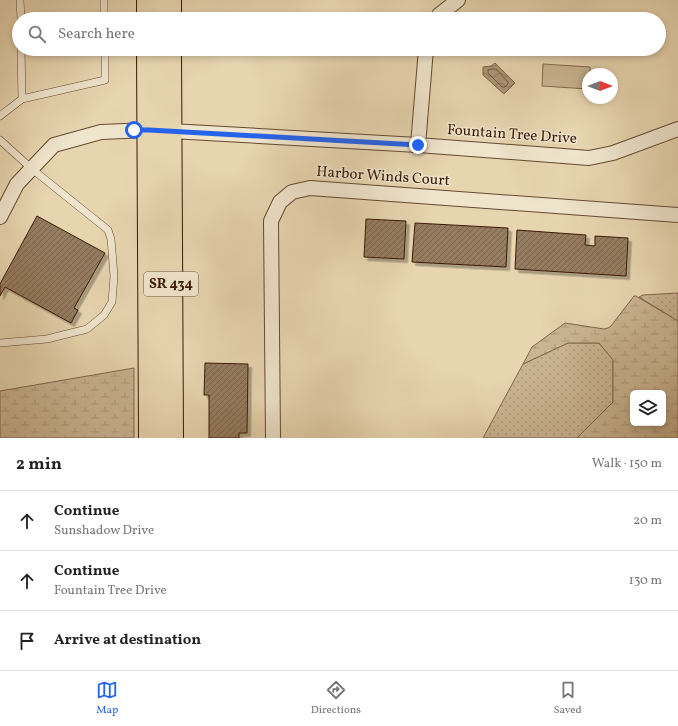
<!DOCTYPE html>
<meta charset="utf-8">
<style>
:root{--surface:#fff;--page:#f6f6f6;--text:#222;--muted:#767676;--line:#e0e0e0;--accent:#2563eb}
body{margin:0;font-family:Vollkorn,serif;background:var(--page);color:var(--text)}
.controls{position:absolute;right:12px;bottom:12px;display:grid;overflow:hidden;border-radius:6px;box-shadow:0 2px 6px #0003}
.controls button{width:36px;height:36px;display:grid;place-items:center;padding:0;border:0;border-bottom:1px solid var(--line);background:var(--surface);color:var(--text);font:20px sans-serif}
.compass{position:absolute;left:582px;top:68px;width:36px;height:36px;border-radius:50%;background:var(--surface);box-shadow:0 2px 6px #0003;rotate:90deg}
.stop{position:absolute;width:12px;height:12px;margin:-9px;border:3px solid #2563eb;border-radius:50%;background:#fff}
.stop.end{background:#2563eb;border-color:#fff;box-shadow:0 1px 4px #0008}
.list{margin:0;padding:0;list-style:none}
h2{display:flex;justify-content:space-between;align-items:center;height:52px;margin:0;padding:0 16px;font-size:17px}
h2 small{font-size:13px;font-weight:400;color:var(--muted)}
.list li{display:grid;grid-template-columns:26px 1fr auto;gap:12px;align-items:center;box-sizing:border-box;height:60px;padding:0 16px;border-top:1px solid var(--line)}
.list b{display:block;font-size:15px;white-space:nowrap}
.list p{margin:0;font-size:13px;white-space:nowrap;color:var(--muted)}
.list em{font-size:13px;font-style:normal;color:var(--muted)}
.icon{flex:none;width:22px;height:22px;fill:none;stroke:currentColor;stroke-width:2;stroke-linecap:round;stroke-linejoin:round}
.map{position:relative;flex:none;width:678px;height:438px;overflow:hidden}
.search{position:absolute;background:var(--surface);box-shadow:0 2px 6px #0003;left:12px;right:12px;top:12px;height:44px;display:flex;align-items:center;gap:10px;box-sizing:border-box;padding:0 14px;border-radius:22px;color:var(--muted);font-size:15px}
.sheet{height:232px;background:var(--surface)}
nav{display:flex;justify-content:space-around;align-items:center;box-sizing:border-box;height:56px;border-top:1px solid var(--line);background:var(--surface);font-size:11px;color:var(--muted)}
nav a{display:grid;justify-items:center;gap:2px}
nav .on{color:var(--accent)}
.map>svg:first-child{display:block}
</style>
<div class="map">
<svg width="678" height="438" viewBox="0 0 678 438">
<defs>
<pattern id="grass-dots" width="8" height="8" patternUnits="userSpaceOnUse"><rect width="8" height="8" fill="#cab593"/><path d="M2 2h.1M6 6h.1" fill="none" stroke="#ae9b7d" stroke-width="1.8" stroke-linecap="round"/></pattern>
<pattern id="wetland-marsh" width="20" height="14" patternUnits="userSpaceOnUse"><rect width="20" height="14" fill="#cab593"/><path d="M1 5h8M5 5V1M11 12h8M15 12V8" fill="none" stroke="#ae9b7d"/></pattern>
<pattern id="water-waves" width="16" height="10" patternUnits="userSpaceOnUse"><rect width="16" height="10" fill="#ac9576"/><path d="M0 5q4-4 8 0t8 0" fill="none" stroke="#8d795f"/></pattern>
<pattern id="building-hatch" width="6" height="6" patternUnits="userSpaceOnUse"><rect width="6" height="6" fill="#947b5e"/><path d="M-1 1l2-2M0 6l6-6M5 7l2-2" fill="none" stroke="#7a644c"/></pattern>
<filter id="shadow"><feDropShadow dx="3.5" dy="3.5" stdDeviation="0" flood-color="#0004"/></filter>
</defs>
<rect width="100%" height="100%" fill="#e7d5b0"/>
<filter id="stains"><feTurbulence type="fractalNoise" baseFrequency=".005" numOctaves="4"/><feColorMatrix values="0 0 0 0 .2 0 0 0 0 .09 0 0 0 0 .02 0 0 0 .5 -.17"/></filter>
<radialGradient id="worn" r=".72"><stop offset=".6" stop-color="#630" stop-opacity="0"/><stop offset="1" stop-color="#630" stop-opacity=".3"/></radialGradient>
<path fill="url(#grass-dots)" stroke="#82684c" d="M678 293V321L639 297 643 295Z
M568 343H599L613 360V402L577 438H483L523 364Z"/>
<path fill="url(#wetland-marsh)" stroke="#82684c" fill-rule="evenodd" d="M634 296H636L678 321V438H577L613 402V360L599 343H568L523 364 532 347 565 323 604 329 608 328 611 326ZM633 393H663V423H633Z
M134 368V438H0V391Z"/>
<path fill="#cab593" stroke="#82684c" d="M543 64 590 67V74H588V89L542 86Z"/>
<path fill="url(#water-waves)" stroke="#7e6449" d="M495 63 515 83 504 94 483 75V67L491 66Z"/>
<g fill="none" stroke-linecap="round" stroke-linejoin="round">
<path stroke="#73583e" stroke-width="1" d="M494 69H496L508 82V84L505 87H502L488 73V70Z"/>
</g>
<path fill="url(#building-hatch)" stroke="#3a1a06" filter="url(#shadow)" d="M37 216 105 253 74 308 78 310 71 323 5 287 0 296V284Z
M366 219 406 221 404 259 364 257Z
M415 223 508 228 506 267 412 262Z
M517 230 586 235 585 245 595 246V236L628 238 626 276 515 269Z
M205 363 248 364 247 433H239V438H209V395H204Z"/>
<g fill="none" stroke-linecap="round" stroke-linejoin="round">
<defs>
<path id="service" d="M20 0 21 19
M104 0V19
M22 99 105 80V49
M0 116 22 99 21 49
M0 140 32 169 108 230 111 239 114 276 112 302 104 315 87 329 47 339 0 343"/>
<path id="minor" d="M437 19 439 15 458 0
M418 145 426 49
M0 217 17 184 54 145 101 132 149 130 171 131 418 145 589 158 613 153 678 129
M273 438 271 221 280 202 292 192 310 188 678 215"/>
<path id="primary" d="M148 0V19
M170 0V19
M148 49 150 438
M170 49 172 438"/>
</defs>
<use href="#service" stroke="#654930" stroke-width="8"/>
<use href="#minor" stroke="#654930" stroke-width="16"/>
<use href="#primary" stroke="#3a1a06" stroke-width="24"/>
<use href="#service" stroke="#efe4cc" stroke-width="7"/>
<use href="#minor" stroke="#efe4cc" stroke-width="14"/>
<use href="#primary" stroke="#e7d5b0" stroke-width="22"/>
</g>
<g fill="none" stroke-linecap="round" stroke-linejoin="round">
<path stroke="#2563eb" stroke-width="5" d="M134 130H149L418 145"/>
</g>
<g text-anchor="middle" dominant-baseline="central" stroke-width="3" stroke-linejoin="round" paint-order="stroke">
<rect fill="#efe4cc" stroke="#705741" stroke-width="1" x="144" y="272" width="54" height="24" rx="3"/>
<g font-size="14" font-weight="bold" fill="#3a1a06">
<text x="171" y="284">SR 434</text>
</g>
<g font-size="15" fill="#3a1a06" stroke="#efe4cc">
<text transform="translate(512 135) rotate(4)">Fountain Tree Drive</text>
<text transform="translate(383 177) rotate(4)">Harbor Winds Court</text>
</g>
</g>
<rect width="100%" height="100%" filter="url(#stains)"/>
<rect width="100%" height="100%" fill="url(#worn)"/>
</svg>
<div class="controls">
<button><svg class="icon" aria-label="layers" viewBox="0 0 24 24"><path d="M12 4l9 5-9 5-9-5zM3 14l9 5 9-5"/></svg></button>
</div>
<svg class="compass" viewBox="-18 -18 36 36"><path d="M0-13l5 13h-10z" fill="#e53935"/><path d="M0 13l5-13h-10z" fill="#767676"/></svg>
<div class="stop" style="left:134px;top:130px"></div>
<div class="stop end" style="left:418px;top:145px"></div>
<div class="search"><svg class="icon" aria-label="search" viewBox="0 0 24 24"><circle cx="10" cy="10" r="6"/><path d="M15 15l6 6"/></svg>Search here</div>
</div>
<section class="sheet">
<h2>2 min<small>Walk · 150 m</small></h2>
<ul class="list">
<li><svg class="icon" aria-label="ahead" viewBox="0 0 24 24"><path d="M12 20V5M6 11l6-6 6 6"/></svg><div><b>Continue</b><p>Sunshadow Drive</p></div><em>20 m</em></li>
<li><svg class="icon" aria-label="ahead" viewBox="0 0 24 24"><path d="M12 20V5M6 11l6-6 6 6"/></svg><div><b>Continue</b><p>Fountain Tree Drive</p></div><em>130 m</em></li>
<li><svg class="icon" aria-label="arrive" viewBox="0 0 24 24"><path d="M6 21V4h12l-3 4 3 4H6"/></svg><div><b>Arrive at destination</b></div></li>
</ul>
</section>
<nav>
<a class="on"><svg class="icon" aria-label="map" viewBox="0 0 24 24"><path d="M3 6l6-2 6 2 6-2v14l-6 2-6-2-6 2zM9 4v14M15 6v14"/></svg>Map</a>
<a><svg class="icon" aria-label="directions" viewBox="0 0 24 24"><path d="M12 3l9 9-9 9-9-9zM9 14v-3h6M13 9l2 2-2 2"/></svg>Directions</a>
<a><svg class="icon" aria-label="saved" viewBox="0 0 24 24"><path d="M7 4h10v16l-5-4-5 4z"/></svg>Saved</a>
</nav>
